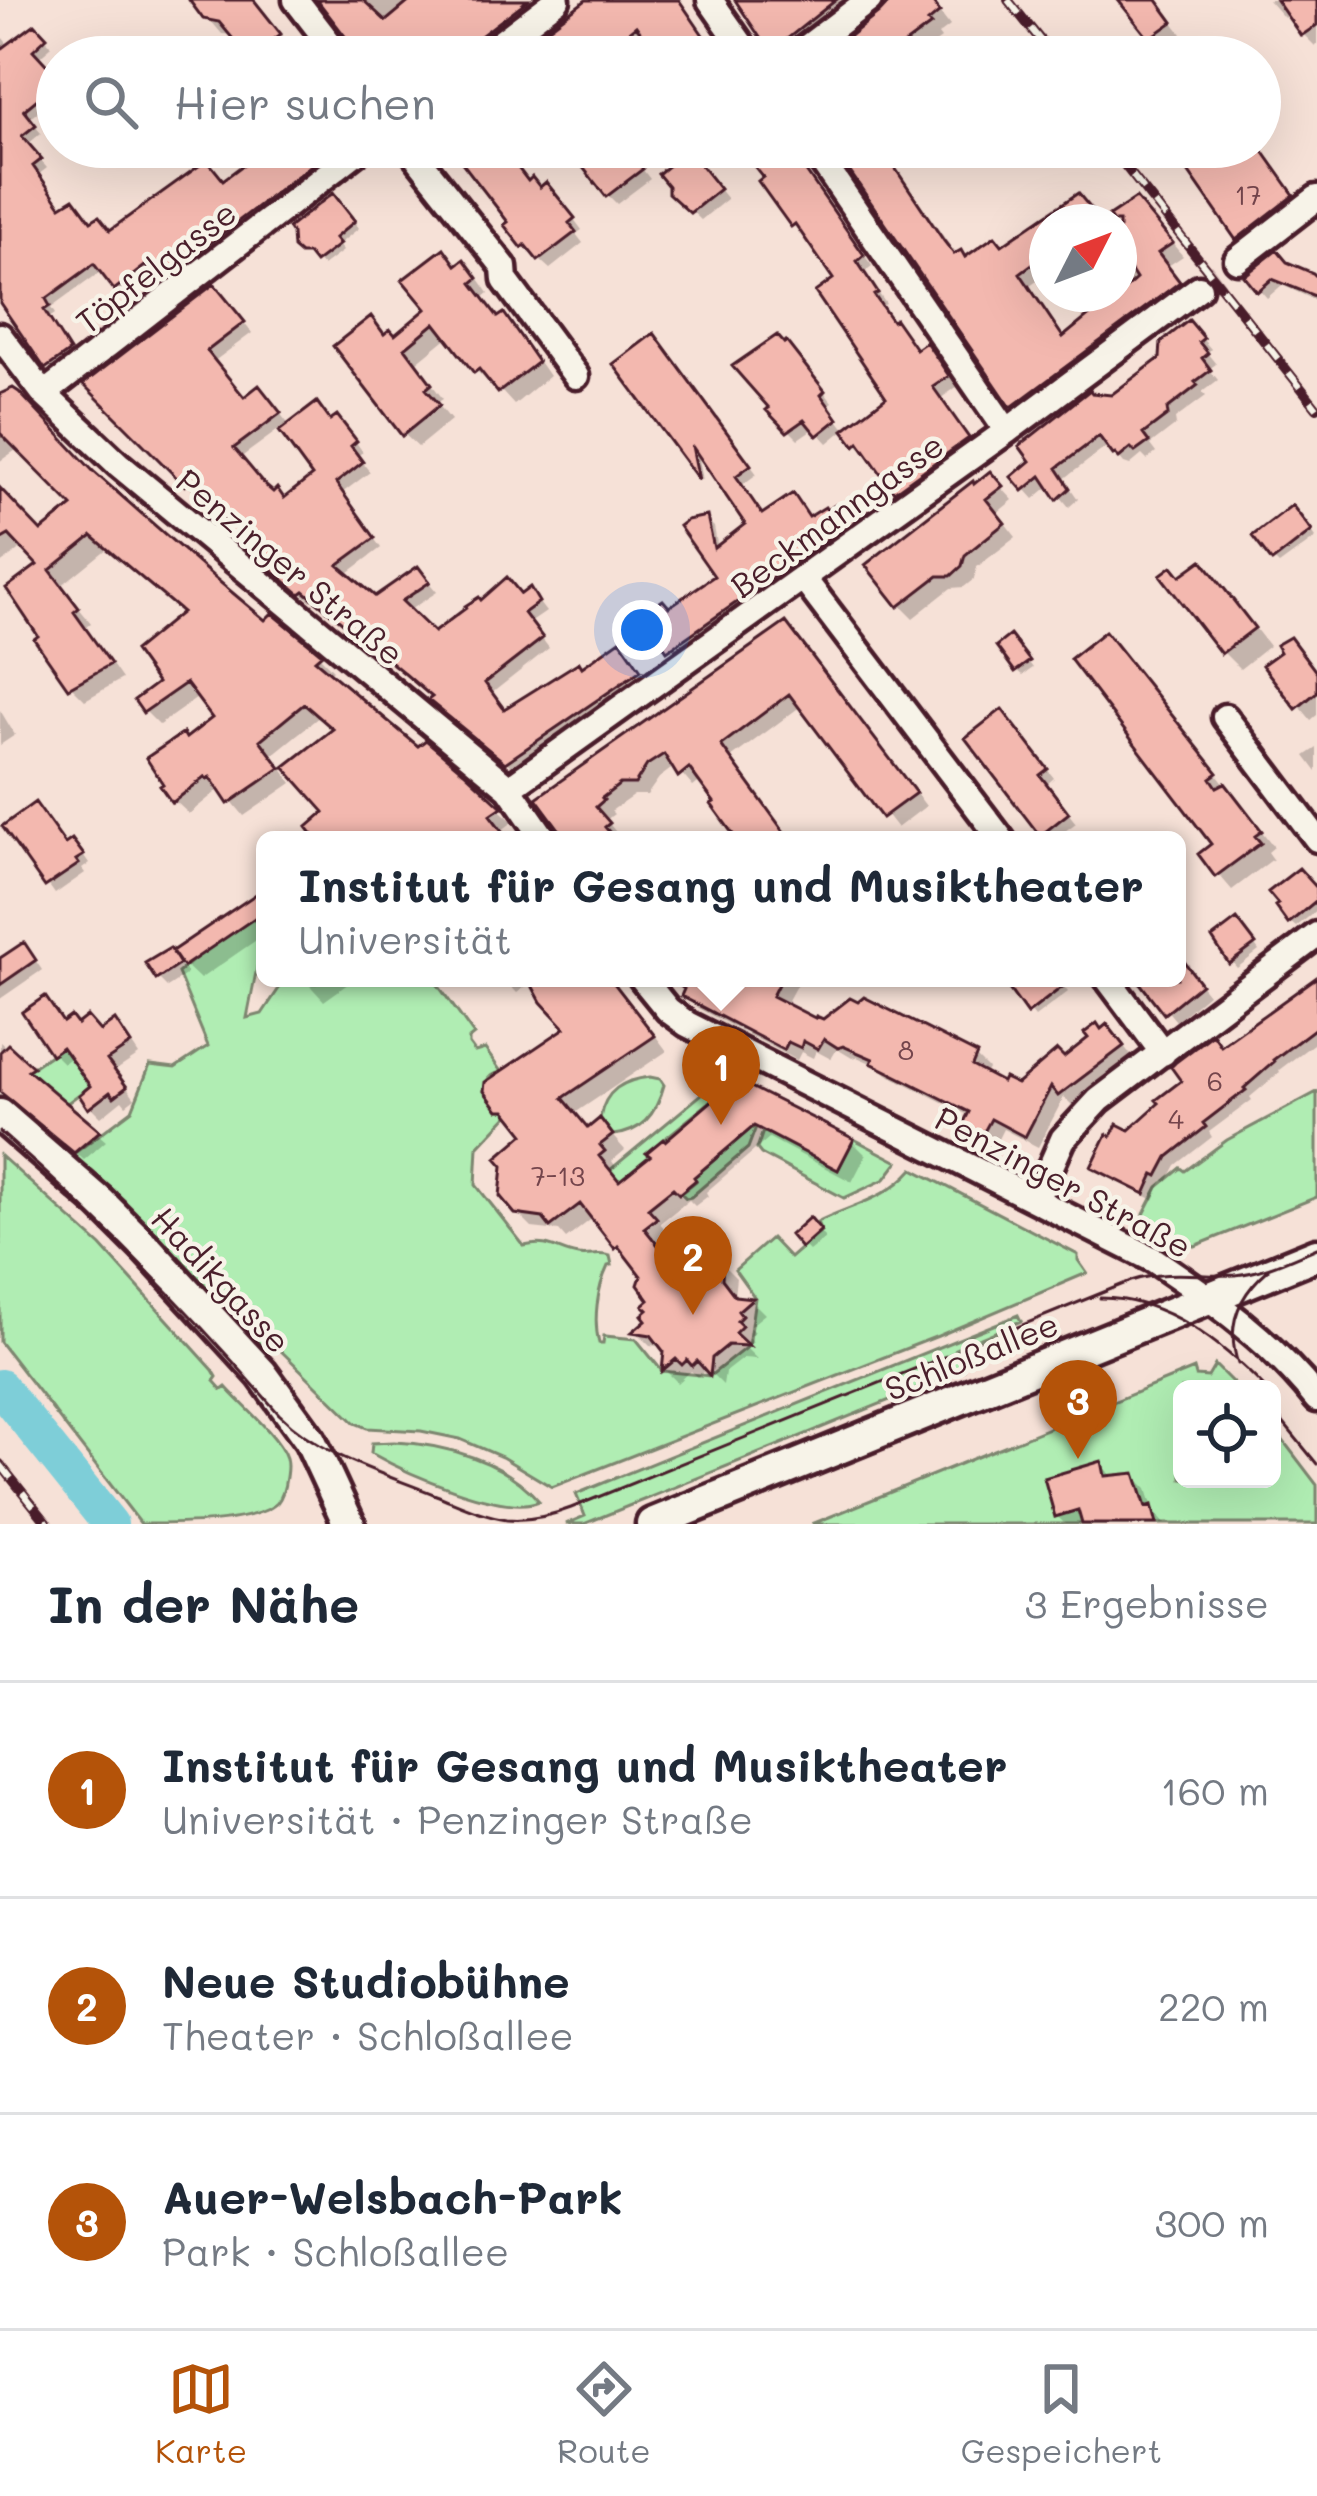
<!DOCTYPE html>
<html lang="de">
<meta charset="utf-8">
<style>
:root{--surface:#fff;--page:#f2f2f3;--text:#1f2937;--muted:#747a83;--line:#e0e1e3;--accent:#b45309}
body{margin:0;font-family:Mali,sans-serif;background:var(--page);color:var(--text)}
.controls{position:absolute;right:36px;bottom:36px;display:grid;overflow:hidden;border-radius:18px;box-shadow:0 12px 48px #0002}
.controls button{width:108px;height:108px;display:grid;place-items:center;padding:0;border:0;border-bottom:3px solid var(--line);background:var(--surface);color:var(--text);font:60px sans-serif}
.compass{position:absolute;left:1029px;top:204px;width:108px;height:108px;border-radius:50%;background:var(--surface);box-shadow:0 12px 48px #0002;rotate:48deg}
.you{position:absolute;left:642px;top:630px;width:42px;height:42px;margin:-30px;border:9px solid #fff;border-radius:50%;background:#1a73e8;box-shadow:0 0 0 18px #1a73e833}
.badge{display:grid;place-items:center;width:78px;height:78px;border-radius:50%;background:var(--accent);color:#fff;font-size:39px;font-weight:700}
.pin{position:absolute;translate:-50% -99px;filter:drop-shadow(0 3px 6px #0008)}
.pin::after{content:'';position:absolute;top:63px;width:42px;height:36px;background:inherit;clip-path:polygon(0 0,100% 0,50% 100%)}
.popup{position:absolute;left:256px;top:831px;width:930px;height:156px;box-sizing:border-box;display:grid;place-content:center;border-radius:18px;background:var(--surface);filter:drop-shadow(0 3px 9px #0005);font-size:39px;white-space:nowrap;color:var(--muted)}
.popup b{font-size:45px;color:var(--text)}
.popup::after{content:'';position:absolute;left:50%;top:100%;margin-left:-24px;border:24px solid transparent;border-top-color:var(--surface)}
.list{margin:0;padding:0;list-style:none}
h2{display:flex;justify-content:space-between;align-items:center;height:156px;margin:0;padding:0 48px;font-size:51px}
h2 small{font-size:39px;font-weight:400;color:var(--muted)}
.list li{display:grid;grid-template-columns:78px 1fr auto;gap:36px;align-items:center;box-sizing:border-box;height:216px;padding:0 48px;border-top:3px solid var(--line)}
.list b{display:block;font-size:45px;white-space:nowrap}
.list p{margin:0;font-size:39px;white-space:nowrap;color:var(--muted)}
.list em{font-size:39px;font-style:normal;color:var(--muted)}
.icon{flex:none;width:66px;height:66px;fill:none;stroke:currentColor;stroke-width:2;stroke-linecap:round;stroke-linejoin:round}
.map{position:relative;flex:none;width:1317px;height:1524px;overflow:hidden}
.search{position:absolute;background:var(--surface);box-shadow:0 12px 48px #0002;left:36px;right:36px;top:36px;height:132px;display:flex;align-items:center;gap:30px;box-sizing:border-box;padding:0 42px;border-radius:66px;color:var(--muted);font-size:45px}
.sheet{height:804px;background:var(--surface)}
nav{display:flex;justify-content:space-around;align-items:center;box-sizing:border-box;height:168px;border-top:3px solid var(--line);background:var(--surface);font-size:33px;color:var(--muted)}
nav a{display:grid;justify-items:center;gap:6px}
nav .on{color:var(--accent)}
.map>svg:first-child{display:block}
</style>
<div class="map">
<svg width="1317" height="1524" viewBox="0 0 1317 1524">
<rect width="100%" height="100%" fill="#f6e1d7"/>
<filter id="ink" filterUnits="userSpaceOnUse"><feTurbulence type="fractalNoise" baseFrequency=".00833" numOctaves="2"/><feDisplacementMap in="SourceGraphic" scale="24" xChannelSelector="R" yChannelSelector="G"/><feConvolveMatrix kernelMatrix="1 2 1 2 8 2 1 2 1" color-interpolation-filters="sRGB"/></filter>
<g filter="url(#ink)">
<path fill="#b0edb3" stroke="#7d866f" stroke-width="3" d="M246 915 265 927 247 1018 262 1014 284 981 316 983 324 978H438L435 981 474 1035 469 1039V1044L475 1052 485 1049 502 1073C490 1072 485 1081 484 1091L498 1110H505L509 1114 478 1147 476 1185 524 1246C551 1240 555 1251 578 1255 590 1257 598 1252 610 1256L612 1265 608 1266C597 1289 593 1320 599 1343H603L604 1336 636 1339 662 1371 710 1376 748 1346 755 1298 735 1270 771 1238 790 1258 821 1231 817 1222C851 1205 886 1200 913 1169L1078 1255V1260L1087 1273 938 1336 552 1487 502 1457 460 1439 421 1431 367 1428 355 1423 275 1345 267 1353 126 1208 125 1201 72 1155 132 1110 150 1065 175 1068 208 1046 178 973Z
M62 1047 90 1086 66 1104 28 1070Z
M650 1077 660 1079 664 1085C657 1112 643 1133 613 1135L600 1118C605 1090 623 1080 650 1077Z
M720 1088 722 1092 647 1153 650 1156 640 1164 641 1167 619 1181 610 1170 703 1093Z
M1317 1092V1197L1195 1246 1141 1220 1158 1187 1181 1168 1185 1171 1227 1140Z
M754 1126 756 1127 748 1148 691 1197 686 1198 681 1193 696 1181 694 1177Z
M763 1131 838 1170 854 1139 898 1162 885 1179 844 1198 761 1154 757 1149Z
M0 1155 101 1246 213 1370 217 1377 214 1381 222 1390 226 1387C242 1405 279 1436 286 1458 288 1465 287 1470 286 1477 285 1485 283 1496 277 1503 255 1524 175 1524 141 1524L0 1342Z
M1018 1315 1021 1321 955 1349 964 1370 584 1524H566L585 1516 576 1494Z
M1215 1365 1239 1389H1182V1479H1272V1426L1317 1485V1524H812L1194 1369 1196 1376 1208 1377Z
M394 1442C444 1444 506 1461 539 1501 503 1516 406 1473 371 1453L372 1443Z"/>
<path fill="#0003" fill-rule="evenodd" d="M193 0H255L294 50 285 57H251L234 35 222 34Z
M327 0H405L411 6 417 0H515L533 23 489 57H367Z
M592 0H680L718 57H662L646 35 618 57H517Z
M739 0H864L790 57 780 56 767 43Z
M896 0H930L950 26 938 35 941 39 916 57H828Z
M1122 0H1156L1182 34 1163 49Z
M1268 0H1317V44L1315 46 1303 34 1289 14 1284 18Z
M35 28 52 46 38 58 57 80V96L29 119 41 133 27 145 47 168 38 175 62 209 111 233 224 183 267 151 263 147H351L169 287 155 271 124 295 103 270 51 308 55 314 49 318 75 359 55 374 0 297V34L9 46Z
M454 147H501L529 184 556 195 582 230 576 234 583 243 550 269 524 246 512 222Z
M591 147H625L650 179 617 204 608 195Z
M762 147H789L872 266 864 272 886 304 882 306 894 323 905 332 917 351 925 346 935 355 957 387 941 398 977 449 906 499 869 452 867 453 857 444 890 398 837 279 762 182 767 177Z
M837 147H888L892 152 888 156 957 256 966 260 1003 248 1078 197 1101 222H1047V274L1030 286 1065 339 1095 315 1081 294H1119V222H1105L1136 202 1183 256 1168 266 1189 295 1025 417 1012 404Z
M1206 147H1258L1294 198 1240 240 1185 162Z
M697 162 727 199 701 220 671 192Z
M338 203 359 228 338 245 343 251 323 266 296 247Z
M443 252 459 267 477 276 489 293 483 298 500 320 504 317 517 330 549 376 514 405 493 382 490 384 477 371 449 336 416 363 443 399 437 403 451 420 418 447 404 434 386 336 395 338 431 310Z
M1288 265 1317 277V301L1282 285 1267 298 1248 276Z
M223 297 252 333 213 362 245 400 268 398 290 426 317 406 332 422 345 427 363 452 357 456 370 472 342 493 381 548 345 575 374 600 426 579 437 592 408 611 434 636 530 591 546 612 530 623 549 648 492 693 505 711 583 671 629 653 648 680 516 770 441 708 435 698 315 598 311 601 268 565 264 553 239 522 234 526 201 488 196 493 88 385ZM281 428 316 477 285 501 273 495 240 458Z
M1198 334 1211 349 1207 353 1216 364 1209 369 1218 380 1202 392 1206 396 1175 419 1176 425 1150 445 1156 453 1147 460 1142 455 1130 465 1124 463 1109 445 1064 479 1078 499 1069 507 1051 485 1034 499 1025 489 1112 398Z
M661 345 757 474 742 485 763 517 810 520 842 516 850 528 842 534 846 539 677 657 646 614 669 610 718 577 706 519 714 527 718 549 749 525 697 448 703 480 617 364Z
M795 354 832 402 827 405 845 429 828 443 814 428 798 439 770 411Z
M0 398 265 624 272 617 320 657 333 670 328 675 418 750 426 744 513 822 502 830 510 840H320L328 813 337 731 320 716 272 755 292 783 244 816 221 788 189 814 175 801 186 741 216 718 200 696 159 725 145 711 161 683 185 613 108 548 61 586 91 623 86 627 122 679 85 700 71 686 41 566 24 547 0 564V499L41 535 76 506 19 448 0 461Z
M990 475 1013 500 997 513 1016 537 977 567 974 579 964 587 951 588 913 618 900 605Z
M1298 515 1316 538 1279 565 1274 560Z
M1201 564 1218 580 1269 646 1240 669 1223 652Z
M1105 635 1120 649 1274 847 1268 852 1273 859 1232 890 1202 855 1215 845Z
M798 638 926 806 897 828 801 706 731 758 791 840H740L702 780 693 787 675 766 659 778 647 795H634L611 811 614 814 606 820 620 837 615 840H571L541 799Z
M1289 640 1317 673V715L1311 720 1266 665 1284 653Z
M1015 644 1033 668 1023 675 1017 670Z
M0 710 15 735 0 745Z
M1010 722 1054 778 1046 785 1076 823 1053 840H1049L1042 834Z
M1317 748V772L1305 756Z
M6 826 80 851 89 864 82 869 85 873 55 894Z
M1317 891V910L1296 927 1290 922Z
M265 892V934L200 979 182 962 180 963 187 974 167 987 158 978 172 954Z
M1242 928 1259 951 1237 968 1219 947Z
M31 954 42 970 0 999V955L3 959Z
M1188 969 1208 994 1176 1021 1145 984 1153 978H1177Z
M303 978H356L324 1001Z
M503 978H612L667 1051 575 1113 589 1131 600 1122 625 1150 612 1161 616 1167 611 1171 621 1184 723 1096 852 1141 866 1155 852 1182 769 1138 706 1192 708 1196 695 1206 689 1200 660 1223 668 1233 656 1243 668 1258 689 1273 710 1277 723 1265 736 1278 734 1296 737 1300 752 1301 765 1314 749 1327 754 1332 748 1337 753 1342 746 1348 757 1359 743 1358 725 1372 723 1385 712 1374 708 1377 703 1372 698 1377 691 1371 678 1383 665 1370 667 1351 664 1347 650 1345 637 1332 651 1321 653 1300 644 1275 594 1217 566 1239 559 1231 532 1228 517 1213 528 1134 519 1123H515L500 1108 569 1029 533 981 517 993Z
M674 978H800L785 1006 816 1022 976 1057 988 1069 984 1076 1017 1088 1064 1061 1119 1040 1134 1059 1073 1106 1064 1097 1038 1147 1003 1129 993 1149 977 1140 964 1128 970 1116 887 1074 880 1067 857 1057 852 1058 837 1049 831 1059 816 1051 813 1058 801 1052 797 1060 696 1007 684 995 687 990Z
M1004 978H1057L1068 992 1035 1017Z
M1317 981V1041L1279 1070 1280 1072 1250 1097 1252 1100 1209 1132 1212 1137 1176 1165 1167 1182 1163 1180 1154 1200 1103 1175 1094 1167 1223 1049Z
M45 1000 65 1025 100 1034 115 1024 125 1034 139 1055 115 1071 135 1098 126 1105 122 1100 101 1117 91 1107 83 1095 94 1087 72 1056 63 1063 53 1053Z
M0 1042 38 1077 35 1079 106 1141 84 1160 0 1090Z
M810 1222 825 1238 809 1251 794 1236Z
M1101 1465 1114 1478 1134 1476 1147 1489 1154 1511 1165 1524H1065L1057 1516Z"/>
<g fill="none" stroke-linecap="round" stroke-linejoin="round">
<path stroke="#7eced8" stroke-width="36" d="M0 1387 110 1524"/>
</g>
<path fill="#f3b8af" stroke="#4a1f2b" stroke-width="3" d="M189 0H254L281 34 252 56 241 42 238 45 219 22 203 19Z
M317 0H363L386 21 411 0H528L453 57H361Z
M586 0H679L718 57H658L636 26 597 57H510Z
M735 0H836L777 47 765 45Z
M891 0H931L940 12 928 22 931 25 901 47 909 57H823L879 13Z
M1118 0H1157L1173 22 1149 39Z
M1276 0H1317V25L1301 36Z
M35 24 47 37 33 50 57 76V83L24 110 36 125 22 136 42 159 33 166 61 206 74 198 91 221 99 216 110 230 207 160 223 180 267 147H335L159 282 146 265 114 290 94 264 46 299 50 306 44 310 70 351 45 369 0 303V50Z
M450 147H502L528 181 532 177 540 187 546 182 575 218 569 223 576 232 538 261 525 245 522 248 504 225 508 222Z
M586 147H626L643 169 606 197 574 156Z
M757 147H789L864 255 857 261 878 293 874 295 892 321 895 319 916 349 926 342 949 376 933 387 969 438 894 492 859 442 855 446 843 430 886 397 815 292 833 279 795 224 791 227 758 181 763 177 746 156Z
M833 147H881L944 241 954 254 961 250 965 257 995 236 1002 245 1078 193 1102 222H1047V253L1020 273 1063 337 1091 314 1078 294H1119L1136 279 1119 252V222H1113L1109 216 1136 198 1173 243 1158 253 1180 282 1013 406H1010Z
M1201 147H1260L1294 195 1236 240 1181 161Z
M688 149 720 189 690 213 668 193V186L658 174Z
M333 193 355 221 335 238 340 244 315 263 308 254H300L293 248 292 234 288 228Z
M444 248 456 265 464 259 478 278 472 283 498 317 504 313 538 362 498 393 479 369 474 373 435 323 405 348 432 384 426 389 440 405 402 436 333 346 371 316 384 334 390 329 395 335 426 309 402 280Z
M1277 250 1287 262 1313 273 1317 277V297L1272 279 1257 292 1244 276Z
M214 284 245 322 207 351 244 397 259 385 281 413 234 448 266 486 273 492 277 488 284 498 312 476 279 431 317 402 330 420 337 415 357 441 351 446 363 462 336 483 375 538 338 565 375 596 418 566 430 582 402 601 434 632 466 608 465 606 479 597 481 600 507 577 521 594 530 587 539 602 524 613 543 638 485 683 504 709 579 662 582 667 620 640 641 670 505 763 428 700 432 697 404 673 304 591 300 594 256 556 260 553 229 515 223 519 191 481 185 486 83 384Z
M1189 320 1204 338 1199 342 1208 353 1202 358 1211 370 1195 382 1198 385 1167 409 1168 415 1143 434 1149 442 1135 452 1131 448 1119 458 1115 454 1113 455 1099 436 1057 468 1070 488 1057 500 1041 476 1023 491 1011 477 1030 461 1019 446 1090 390 1092 393 1111 395 1160 358 1161 342Z
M654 333 751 465 736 476 762 514 793 493 809 517 825 507 827 510 835 505 844 519 836 525 840 530 667 651 642 614 663 600 669 607 714 576 679 526 687 520 707 516 714 548 745 524 692 446 699 480 613 364Z
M777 335 784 343 786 341 825 391 821 395 838 419 817 436 804 420 787 432 766 410 769 408 732 366Z
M13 388 19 392 94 472 215 578 265 620 272 613 322 654 315 660 418 746 426 740 464 772 502 807 490 815 509 840H317L307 827 324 812 284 767 333 729 304 704 260 740 281 768 228 804 210 777 207 779 205 777 172 803 160 786 163 784 146 758 183 733 186 738 212 718 186 683 143 713 134 700 157 683 134 651 182 612 92 536 50 570 79 608 74 612 111 664 68 688 34 639 38 636 6 588 37 565 9 535 0 540V488L41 531 72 506 0 433V394Z
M990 471 1003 486 986 499 1005 523 965 555 962 566 951 576H938L898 607 865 565 973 481 974 484Z
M1292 505 1312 531 1272 562 1252 536Z
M1202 560 1255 628 1221 654 1160 575 1172 566 1180 576Z
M786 622 916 793 882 818 789 694 721 745 790 840H737L711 804 714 802 689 768 678 777 664 754 647 765 635 784H620L602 798 604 800 596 807 610 823 605 827 616 840H567L536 798Z
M1105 631 1218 773 1211 778 1217 787 1225 783 1262 831 1255 836 1261 843 1215 877 1198 854 1211 844 1070 659Z
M1010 635 1030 661 1015 672 996 646Z
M1290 637 1317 673V692L1296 709 1262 665 1280 652 1276 645Z
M1002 709 1048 769 1040 775 1069 813 1040 836 965 738Z
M35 802 65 844 72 839 84 855 76 860 79 864 45 887 2 826Z
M1299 868 1317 888V900L1288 924 1275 906 1278 904 1268 892Z
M265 888V911L183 967 172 951Z
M1237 919 1256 944 1229 964 1212 938Z
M24 942 36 960 0 985V958Z
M170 948 180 964 156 980 145 963Z
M1177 952 1201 984 1164 1014 1136 978H1177Z
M1317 977V1027L1273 1060 1274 1062 1244 1088 1246 1090 1203 1123 1206 1127 1168 1157 1158 1176 1154 1174 1145 1194 1091 1167 1107 1134 1111 1136 1117 1124 1129 1130 1159 1103 1156 1100 1181 1081 1171 1067 1176 1062 1213 1034 1221 1046Z
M528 978H610L655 1036 563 1098 588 1128 600 1118 613 1135 600 1145 605 1151 599 1156 619 1181 650 1156 646 1153 663 1139 665 1141 720 1094V1083L729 1076 854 1139 838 1170 754 1126 694 1177 696 1180 679 1194 673 1188 648 1208 657 1218 644 1228 666 1255 677 1256 688 1270 694 1265 698 1271 703 1266 710 1273 723 1261 722 1279 735 1296 753 1298 738 1311 742 1316 737 1321 742 1326 735 1333 749 1346 728 1345 712 1358 710 1376 697 1361 692 1366 687 1360 682 1365 676 1359 662 1371 664 1352 651 1335 632 1332 646 1320 642 1315 648 1310 643 1305 649 1300 638 1285 641 1276 618 1246 615 1249 580 1204 550 1227 543 1218 515 1214 500 1196 503 1166 496 1158 524 1134 505 1110H498L484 1091 485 1082 565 1028 541 1002Z
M670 978H781L772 996 815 1018 816 1016 823 1019 850 998 858 1002 864 997 977 1054 972 1066 1002 1082 1004 1078 1017 1084 1057 1050 1064 1057 1088 1038 1084 1033 1097 1023 1101 1029 1107 1024 1124 1046 1058 1096 1051 1087 1025 1137 991 1119 980 1139 961 1128 969 1112 871 1063 873 1059 843 1046 838 1048 824 1039 818 1049 803 1041 801 1048 788 1042 784 1050 681 996 684 989Z
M1001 978H1074L1027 1014Z
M45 996 63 1022 71 1016 77 1024 87 1016 100 1031 115 1020 131 1044 107 1060 127 1087 114 1097 110 1092 88 1109 79 1095 90 1086 62 1047 51 1055 22 1012Z
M8 1044 33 1067 28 1070 100 1131 74 1153 0 1092V1052Z
M810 1217 821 1230 801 1248 790 1235Z
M1102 1461 1105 1476 1135 1473 1146 1507 1152 1505 1157 1524H1082L1078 1510 1055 1517 1044 1478Z"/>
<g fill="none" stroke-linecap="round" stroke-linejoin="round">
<path stroke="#d4bab5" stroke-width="24" stroke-dasharray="24 12" stroke-linecap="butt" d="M1199 288 1237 260"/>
<defs>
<path id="minor" d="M296 0 340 57
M710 0 750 57
M482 57 557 0
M794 57 869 0
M409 147 504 267 505 280 576 376
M812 147 1007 431
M1237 260 1317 198
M0 336 44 394 118 464 509 788 545 840
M44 394 363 147
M803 578 1002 840
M1225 717 1317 839
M509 788 1007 431 1199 288
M642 978 668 1010 687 1024 1154 1260C1215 1301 1271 1341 1317 1399
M1107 978 1163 1053
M1036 1200 1063 1139 1099 1100 1317 935"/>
<path id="major" d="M0 1115 101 1203 148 1250 262 1374 310 1440 349 1524
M652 1524 1317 1254"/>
</defs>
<use href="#minor" stroke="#4a1f2b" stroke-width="33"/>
<use href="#major" stroke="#4a1f2b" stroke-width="39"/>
<use href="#minor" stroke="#f7f3e8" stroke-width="24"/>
<use href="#major" stroke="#f7f3e8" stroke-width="30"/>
<path stroke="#4a1f2b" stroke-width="3" d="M0 1132C100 1219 192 1313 279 1414 321 1456 382 1473 436 1495 459 1504 481 1515 507 1519 529 1521 550 1516 571 1508L1131 1281C1169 1269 1198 1277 1235 1275 1265 1272 1290 1259 1317 1248
M1100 1298C1166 1298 1222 1343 1266 1389
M1238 1364C1225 1325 1240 1294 1268 1270
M1272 1409 1317 1464"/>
<defs>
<path id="rail" d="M1008 0 1054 57
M1110 147 1317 408
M0 1464 48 1524"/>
</defs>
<use href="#rail" stroke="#4a1f2b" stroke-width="10"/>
<use href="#rail" stroke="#f7f3e8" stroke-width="6" stroke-dasharray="18" stroke-linecap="butt"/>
</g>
</g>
<g text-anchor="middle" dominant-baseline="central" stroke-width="9" stroke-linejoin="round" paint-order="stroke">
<g font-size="27" fill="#74454c">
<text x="1248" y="194">17</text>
<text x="906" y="1049">8</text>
<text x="1215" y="1080">6</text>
<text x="1176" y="1118">4</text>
<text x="558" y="1175">7-13</text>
</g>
<g font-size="33" fill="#4a1f2b" stroke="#f7f3e8">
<text transform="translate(155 266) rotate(-38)">Töpfelgasse</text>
<text transform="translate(836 514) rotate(-36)">Beckmanngasse</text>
<text transform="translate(291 566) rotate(40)">Penzinger Straße</text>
<text transform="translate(1064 1181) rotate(28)">Penzinger Straße</text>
<text transform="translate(222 1279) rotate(47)">Hadikgasse</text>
<text transform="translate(971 1355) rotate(-22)">Schloßallee</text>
</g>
</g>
</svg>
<div class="controls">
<button><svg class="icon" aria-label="locate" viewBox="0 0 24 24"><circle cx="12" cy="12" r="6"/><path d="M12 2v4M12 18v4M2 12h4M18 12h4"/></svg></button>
</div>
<svg class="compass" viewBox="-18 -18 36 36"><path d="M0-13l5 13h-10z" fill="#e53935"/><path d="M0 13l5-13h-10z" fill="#747a83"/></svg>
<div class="you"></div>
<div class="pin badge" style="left:721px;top:1125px">1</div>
<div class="popup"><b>Institut für Gesang und Musiktheater</b>Universität</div>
<div class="pin badge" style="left:693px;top:1315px">2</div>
<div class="pin badge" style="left:1078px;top:1459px">3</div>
<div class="search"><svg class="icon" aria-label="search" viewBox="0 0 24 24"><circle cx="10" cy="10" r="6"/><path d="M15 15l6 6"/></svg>Hier suchen</div>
</div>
<section class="sheet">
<h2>In der Nähe<small>3 Ergebnisse</small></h2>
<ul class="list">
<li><span class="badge">1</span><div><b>Institut für Gesang und Musiktheater</b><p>Universität · Penzinger Straße</p></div><em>160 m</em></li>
<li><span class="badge">2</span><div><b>Neue Studiobühne</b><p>Theater · Schloßallee</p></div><em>220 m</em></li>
<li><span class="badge">3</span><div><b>Auer-Welsbach-Park</b><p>Park · Schloßallee</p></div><em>300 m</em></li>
</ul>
</section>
<nav>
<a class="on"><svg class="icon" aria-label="map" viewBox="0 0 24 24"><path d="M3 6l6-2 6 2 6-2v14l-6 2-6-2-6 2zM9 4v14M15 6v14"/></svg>Karte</a>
<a><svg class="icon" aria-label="directions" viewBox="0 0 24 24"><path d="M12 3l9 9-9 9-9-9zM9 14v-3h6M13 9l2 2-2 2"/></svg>Route</a>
<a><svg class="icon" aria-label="saved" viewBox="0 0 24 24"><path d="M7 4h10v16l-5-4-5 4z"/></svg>Gespeichert</a>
</nav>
